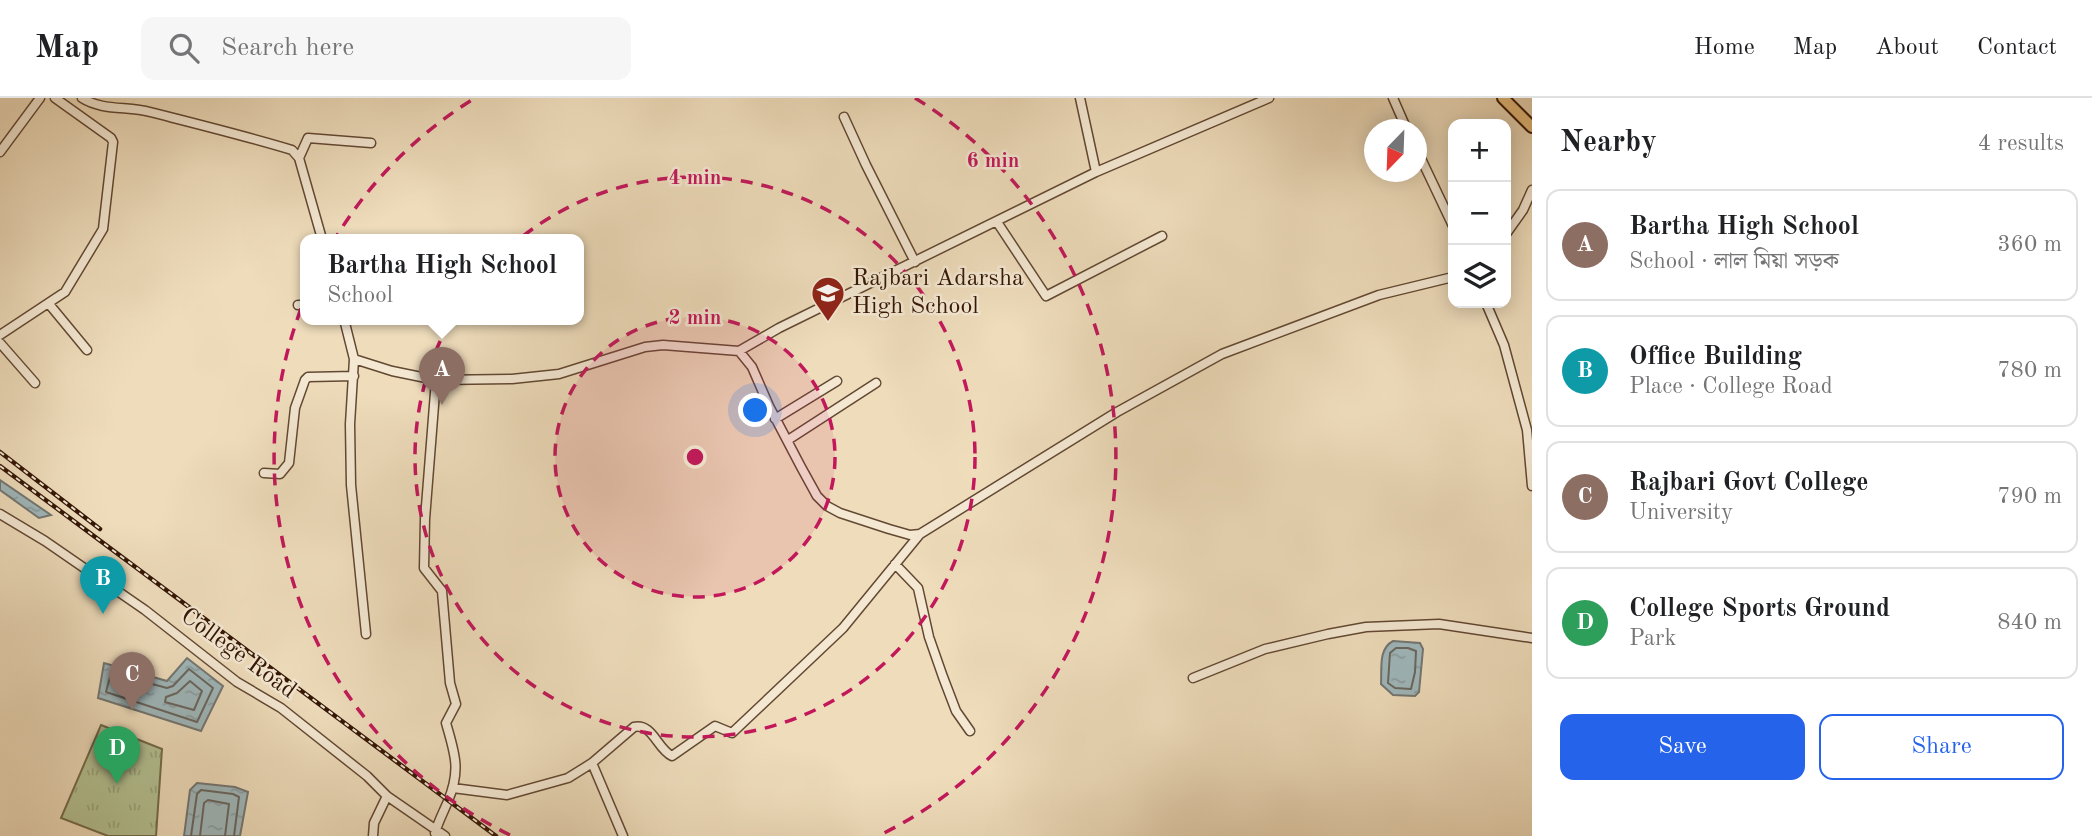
<!DOCTYPE html>
<meta charset="utf-8">
<style>
:root{--surface:#fff;--page:#f6f6f6;--text:#202124;--muted:#757577;--line:#e0e0e0;--accent:#2563eb}
body{margin:0;font-family:"Old Standard TT","Noto Serif Bengali",serif;background:var(--page);color:var(--text)}
.controls{position:absolute;right:21px;top:21px;display:grid;overflow:hidden;border-radius:14px;box-shadow:0 4px 18px #0003}
.controls button{width:63px;height:63px;display:grid;place-items:center;padding:0;border:0;border-bottom:2px solid var(--line);background:var(--surface);color:var(--text);font:35px sans-serif}
.compass{position:absolute;left:1364px;top:21px;width:63px;height:63px;border-radius:50%;background:var(--surface);box-shadow:0 4px 18px #0003;rotate:203deg}
.you{position:absolute;left:756px;top:313px;width:24px;height:24px;margin:-18px;border:5px solid #fff;border-radius:50%;background:#1a73e8;box-shadow:0 0 0 10px #1a73e833}
.badge{display:grid;place-items:center;width:46px;height:46px;border-radius:50%;background:var(--accent);color:#fff;font-size:23px;font-weight:700}
.pin{position:absolute;translate:-50% -58px;filter:drop-shadow(0 2px 4px #0008)}
.pin::after{content:'';position:absolute;top:37px;width:24px;height:21px;background:inherit;clip-path:polygon(0 0,100% 0,50% 100%)}
.popup{position:absolute;left:300px;top:136px;width:284px;height:91px;box-sizing:border-box;display:grid;place-content:center;border-radius:14px;background:var(--surface);filter:drop-shadow(0 2px 5px #0005);font-size:23px;white-space:nowrap;color:var(--muted)}
.popup b{font-size:26px;color:var(--text)}
.popup::after{content:'';position:absolute;left:50%;top:100%;margin-left:-14px;border:14px solid transparent;border-top-color:var(--surface)}
.list{margin:0;padding:0;list-style:none}
h2{display:flex;justify-content:space-between;align-items:center;height:91px;margin:0;padding:0 28px;font-size:30px}
h2 small{font-size:23px;font-weight:400;color:var(--muted)}
.list li{display:grid;grid-template-columns:46px 1fr auto;gap:21px;align-items:center;box-sizing:border-box;height:112px;margin:0 14px 14px;padding:0 14px;border:2px solid var(--line);border-radius:14px}
.list b{display:block;font-size:26px;white-space:nowrap}
.list p{margin:0;font-size:23px;white-space:nowrap;color:var(--muted)}
.list em{font-size:23px;font-style:normal;color:var(--muted)}
.actions{display:flex;gap:14px;padding:21px 28px}
.actions a{flex:1;padding:16px 0;border:2px solid var(--accent);border-radius:14px;text-align:center;font-size:24px;color:var(--accent)}
.actions .main{background:var(--accent);color:#fff}
.icon{flex:none;width:38px;height:38px;fill:none;stroke:currentColor;stroke-width:2;stroke-linecap:round;stroke-linejoin:round}
.map{position:relative;flex:none;width:1532px;height:738px;overflow:hidden}
header{display:flex;align-items:center;gap:42px;box-sizing:border-box;height:98px;padding:0 35px;background:var(--surface);border-bottom:2px solid var(--line)}
header strong{font-size:33px}
nav{display:flex;gap:38px;margin-inline-start:auto;font-size:24px}
.search{width:490px;height:63px;background:var(--page);display:flex;align-items:center;gap:18px;box-sizing:border-box;padding:0 24px;border-radius:14px;color:var(--muted);font-size:26px}
main{display:flex}
aside{flex:1;background:var(--surface)}
.map>svg:first-child{display:block}
</style>
<header>
<strong>Map</strong>
<div class="search"><svg class="icon" aria-label="search" viewBox="0 0 24 24"><circle cx="10" cy="10" r="6"/><path d="M15 15l6 6"/></svg>Search here</div>
<nav><a>Home</a><a>Map</a><a>About</a><a>Contact</a></nav>
</header>
<main>
<div class="map">
<svg width="1532" height="738" viewBox="0 0 1532 738">
<defs>
<pattern id="park-tufts" width="24" height="20" patternUnits="userSpaceOnUse" patternTransform="scale(1.75)"><rect width="24" height="20" fill="#b4c294"/><path d="M3 7l-1-3M5 7V3M7 7l1-3M15 17l-1-3M17 17v-4M19 17l1-3" fill="none" stroke="#9ba67e"/></pattern>
<pattern id="water-ripples" width="26" height="14" patternUnits="userSpaceOnUse" patternTransform="scale(1.75)"><rect width="26" height="14" fill="#9fb8bc"/><path d="M2 4q2-2 4 0t4 0M15 11q2-2 4 0t4 0" fill="none" stroke="#8a9da0"/></pattern>
</defs>
<rect width="100%" height="100%" fill="#eedcbb"/>
<filter id="stains"><feTurbulence type="fractalNoise" baseFrequency=".00286" numOctaves="4"/><feColorMatrix values="0 0 0 0 .2 0 0 0 0 .09 0 0 0 0 .02 0 0 0 .5 -.17"/></filter>
<radialGradient id="worn" r=".72"><stop offset=".6" stop-color="#630" stop-opacity="0"/><stop offset="1" stop-color="#630" stop-opacity=".3"/></radialGradient>
<path fill="url(#park-tufts)" stroke="#746c4c" stroke-width="2" d="M101 627 162 651 156 738H108L61 720Z"/>
<path fill="url(#water-ripples)" stroke="#747773" stroke-width="2" d="M0 382 51 417 39 420 0 392Z
M1393 543 1420 545 1423 551 1419 594 1415 598 1393 597 1381 586C1382 571 1378 551 1393 543Z
M187 560 223 588 201 633 98 600 104 565 167 583Z
M197 685 235 689 248 694 240 738H184L190 692Z"/>
<g fill="none" stroke-linecap="round" stroke-linejoin="round">
<path stroke="#6a6760" stroke-width="2" d="M1396 550H1408L1416 553 1415 574 1411 591 1395 590 1388 585 1390 555Z
M189 571 213 590 197 624 106 594 111 575 167 590 173 588Z
M190 583 202 593 194 612 165 604 166 599 177 595Z
M191 738 197 696 201 692 233 696 239 699 234 738
M200 738 204 705 208 702 229 706 225 738"/>
<defs>
<path id="minor" d="M82 0C102 13 128 8 150 14 197 26 246 38 292 52L299 60 322 141
M1080 0 1096 74
M1393 0 1407 32
M844 19 866 67 915 164
M1416 50 1453 128
M0 54 40 0
M299 60 308 40 371 45
M997 124 1046 198 1162 138
M1506 136 1523 112 1532 92
M1486 205 1504 247 1527 332 1532 388
M49 206 87 252
M298 207H306
M344 221 354 261 350 326 351 387 366 536
M0 237 65 194 103 131 113 44 111 40 55 0
M0 245 35 285
M739 253 752 269 769 308 801 369 817 398 827 408 840 415 889 431 910 437 920 436 1117 314 1222 256 1379 197 1453 179
M354 261 392 273 436 282 512 281 559 276 645 249 663 247 739 253 779 230 1096 74 1269 0
M775 321 837 283
M788 342 876 285
M264 375 280 376 289 365 295 310 305 282 308 279 354 278
M0 416 45 443 145 512 237 584 281 610 367 678 387 698 445 738
M895 466 918 490 929 539 943 579 956 613 970 633
M1193 580 1265 551 1328 536 1366 529 1439 526 1532 540
M592 665 623 738
M453 690 507 697 568 680 592 665 634 629C653 625 657 651 672 658L715 628 732 635 843 530 920 436
M435 735C438 724 444 713 448 703 461 672 455 656 446 625L456 606 450 585 442 493 424 470 425 421 436 282
M373 738 374 725 387 698"/>
<path id="major" d="M1503 0 1532 29"/>
</defs>
<use href="#minor" stroke="#624832" stroke-width="11"/>
<use href="#major" stroke="#341605" stroke-width="14"/>
<use href="#minor" stroke="#f4e8d3" stroke-width="8"/>
<use href="#major" stroke="#e7be7e" stroke-width="10"/>
<defs>
<path id="rail" d="M0 354 100 431
M0 368 496 738"/>
</defs>
<use href="#rail" stroke="#341605" stroke-width="4.5"/>
<use href="#rail" stroke="#f4e8d3" stroke-width="2" stroke-dasharray="5" stroke-linecap="butt"/>
</g>
<circle cx="695" cy="359" r="140" fill="#c2185b" fill-opacity=".12"/>
<g fill="none" stroke="#c2185b" stroke-width="3.5" stroke-dasharray="12 9">
<circle cx="695" cy="359" r="140"/>
<circle cx="695" cy="359" r="280"/>
<path d="M510 737A421 421 0 0 1 475 0M915 0A421 421 0 0 1 880 737"/>
</g>
<defs>
<symbol id="school-pin" viewBox="-11 -11 22 30"><path d="M0 17L-7.5 6A9.5 9.5 0 1 1 7.5 6Z" fill="#8f2418" stroke="#f4e8d3"/><path d="M0-5L7-2L0 1L-7-2ZM-4 1L0 2.5L4 1V4Q0 6-4 4Z" fill="#fff"/></symbol>
</defs>
<g fill-rule="evenodd">
<use href="#school-pin" x="809" y="176" width="38" height="52"/>
</g>
<g text-anchor="middle" dominant-baseline="central" stroke-width="5" stroke-linejoin="round" paint-order="stroke">
<g font-size="24" fill="#341605" stroke="#f4e8d3" text-anchor="start">
<text x="852" y="181">Rajbari Adarsha<tspan x="852" dy="28">High School</tspan></text>
</g>
<g font-size="24" fill="#341605" stroke="#f4e8d3">
<text transform="translate(238 556) rotate(36)">College Road</text>
</g>
</g>
<circle cx="695" cy="359" r="10" fill="#c2185b" stroke="#f4e8d3" stroke-width="3.5"/>
<g font-size="21" text-anchor="middle" font-weight="bold" fill="#c2185b" stroke="#f4e8d3" stroke-width="5" stroke-linejoin="round" paint-order="stroke">
<text x="993" y="69">6 min</text>
<text x="695" y="86">4 min</text>
<text x="695" y="226">2 min</text>
</g>
<rect width="100%" height="100%" filter="url(#stains)"/>
<rect width="100%" height="100%" fill="url(#worn)"/>
</svg>
<div class="controls">
<button>+</button>
<button>−</button>
<button><svg class="icon" aria-label="layers" viewBox="0 0 24 24"><path d="M12 4l9 5-9 5-9-5zM3 14l9 5 9-5"/></svg></button>
</div>
<svg class="compass" viewBox="-18 -18 36 36"><path d="M0-13l5 13h-10z" fill="#e53935"/><path d="M0 13l5-13h-10z" fill="#757577"/></svg>
<div class="you"></div>
<div class="pin badge" style="left:442px;top:307px;background:#8d6e63">A</div>
<div class="popup"><b>Bartha High School</b>School</div>
<div class="pin badge" style="left:103px;top:516px;background:#0f9aa8">B</div>
<div class="pin badge" style="left:132px;top:612px;background:#8d6e63">C</div>
<div class="pin badge" style="left:117px;top:686px;background:#2e9e5b">D</div>
</div>
<aside>
<h2>Nearby<small>4 results</small></h2>
<ul class="list">
<li><span class="badge" style="background:#8d6e63">A</span><div><b>Bartha High School</b><p>School · লাল মিয়া সড়ক</p></div><em>360 m</em></li>
<li><span class="badge" style="background:#0f9aa8">B</span><div><b>Office Building</b><p>Place · College Road</p></div><em>780 m</em></li>
<li><span class="badge" style="background:#8d6e63">C</span><div><b>Rajbari Govt College</b><p>University</p></div><em>790 m</em></li>
<li><span class="badge" style="background:#2e9e5b">D</span><div><b>College Sports Ground</b><p>Park</p></div><em>840 m</em></li>
</ul>
<div class="actions"><a class="main">Save</a><a>Share</a></div>
</aside>
</main>
